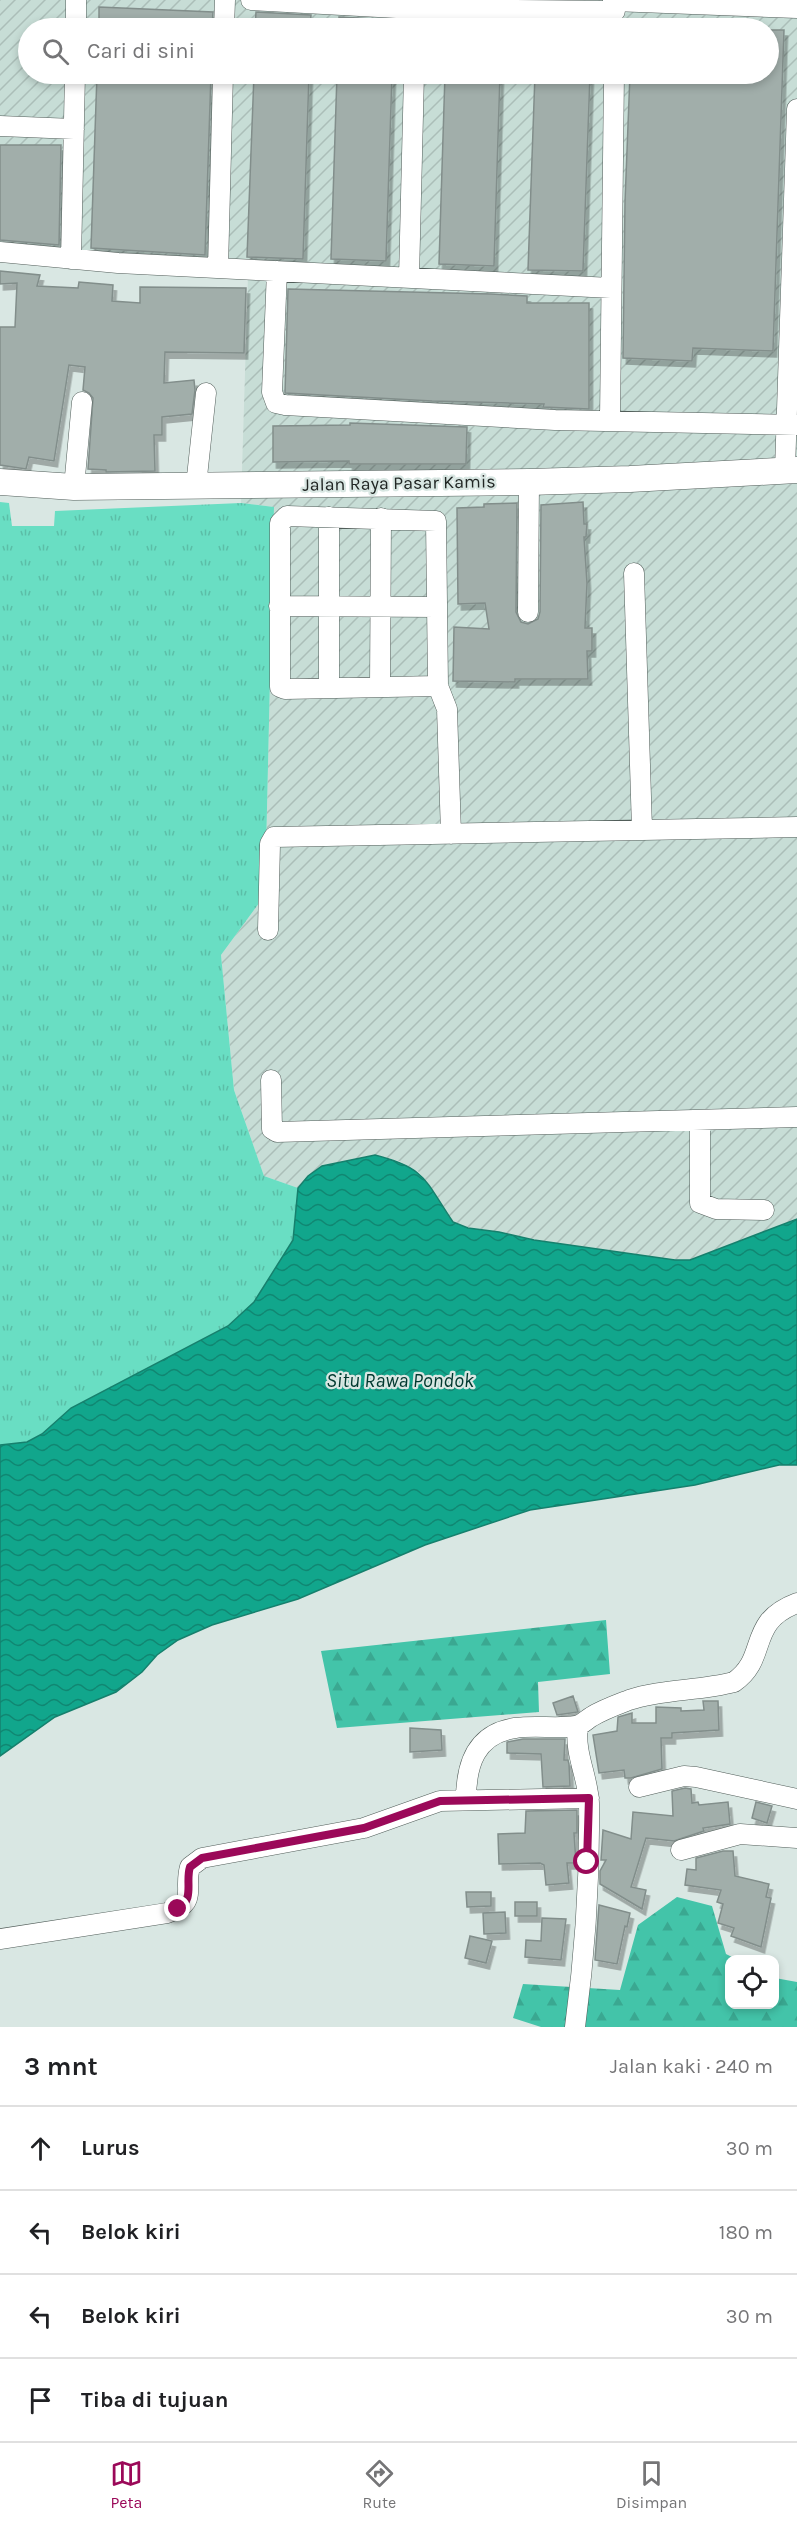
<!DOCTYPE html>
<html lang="id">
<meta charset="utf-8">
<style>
:root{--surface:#fff;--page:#f6f6f6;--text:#202124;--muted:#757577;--line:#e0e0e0;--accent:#9b0959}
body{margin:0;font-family:Karla,sans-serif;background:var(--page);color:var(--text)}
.controls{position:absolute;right:18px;bottom:18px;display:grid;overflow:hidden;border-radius:12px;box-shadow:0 3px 9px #0003}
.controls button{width:54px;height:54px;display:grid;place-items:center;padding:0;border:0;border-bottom:2px solid var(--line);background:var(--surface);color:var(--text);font:30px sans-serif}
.stop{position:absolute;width:18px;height:18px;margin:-14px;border:4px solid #9b0959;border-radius:50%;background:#fff}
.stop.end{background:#9b0959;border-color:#fff;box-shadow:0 2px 6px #0008}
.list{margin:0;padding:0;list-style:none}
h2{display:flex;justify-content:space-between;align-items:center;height:78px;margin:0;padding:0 24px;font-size:26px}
h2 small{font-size:20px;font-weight:400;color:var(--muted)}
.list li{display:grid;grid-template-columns:39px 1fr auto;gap:18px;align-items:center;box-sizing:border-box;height:84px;padding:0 24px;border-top:2px solid var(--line)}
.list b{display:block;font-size:22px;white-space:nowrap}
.list em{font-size:20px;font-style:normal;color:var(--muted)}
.icon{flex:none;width:33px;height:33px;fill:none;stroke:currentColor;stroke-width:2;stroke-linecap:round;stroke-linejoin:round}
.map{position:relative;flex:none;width:797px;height:2027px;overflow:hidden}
.search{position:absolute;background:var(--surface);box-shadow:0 3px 9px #0003;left:18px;right:18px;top:18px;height:66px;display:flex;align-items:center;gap:15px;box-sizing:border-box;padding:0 21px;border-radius:33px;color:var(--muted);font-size:22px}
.sheet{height:414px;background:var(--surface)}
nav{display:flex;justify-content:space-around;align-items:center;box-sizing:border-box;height:84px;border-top:2px solid var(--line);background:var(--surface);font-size:16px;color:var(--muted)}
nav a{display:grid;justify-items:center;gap:3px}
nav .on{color:var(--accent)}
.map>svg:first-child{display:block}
</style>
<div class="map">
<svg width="797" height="2027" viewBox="0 0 797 2027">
<defs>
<pattern id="industrial-furrows" width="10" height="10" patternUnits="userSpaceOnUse" patternTransform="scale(1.5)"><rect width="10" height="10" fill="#c7ddd6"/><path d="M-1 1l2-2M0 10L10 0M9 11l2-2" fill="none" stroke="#abbeb8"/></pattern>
<pattern id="grass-tufts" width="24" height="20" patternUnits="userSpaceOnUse" patternTransform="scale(1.5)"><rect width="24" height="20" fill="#69dec3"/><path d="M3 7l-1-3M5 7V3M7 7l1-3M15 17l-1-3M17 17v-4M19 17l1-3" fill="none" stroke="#5bbea7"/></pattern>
<pattern id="forest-firs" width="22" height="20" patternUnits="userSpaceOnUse" patternTransform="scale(1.5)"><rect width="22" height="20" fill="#43c4a9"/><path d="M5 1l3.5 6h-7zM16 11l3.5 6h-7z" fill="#3aa891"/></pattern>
<pattern id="water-waves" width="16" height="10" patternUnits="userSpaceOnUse" patternTransform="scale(1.5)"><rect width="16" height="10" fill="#11a68c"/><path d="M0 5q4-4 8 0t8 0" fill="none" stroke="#108772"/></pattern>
<filter id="shadow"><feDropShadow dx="3.5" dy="6" stdDeviation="0" flood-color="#0004"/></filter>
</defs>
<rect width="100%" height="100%" fill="#d9e7e3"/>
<path fill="url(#industrial-furrows)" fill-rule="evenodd" d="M0 0H797V1219L690 1260H675L534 1240 499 1232 459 1226 453 1222 419 1172 399 1161 375 1155 322 1166 308 1176 298 1188 264 1176 234 1090 221 955 265 895 274 507 241 503 248 276 0 261ZM28 28H768V74H28Z"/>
<path fill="url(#grass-tufts)" d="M0 502 9 503 12 526H54L55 511 241 503 274 507 265 895 221 955 234 1090 264 1176 298 1188 293 1240 254 1302 228 1326 71 1408 42 1434 27 1442 0 1445Z"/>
<path fill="url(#forest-firs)" d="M606 1620 610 1674 538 1682 539 1712 337 1728 321 1651Z
M677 1897 712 1906 726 1954 736 1959 730 1960V2004H774L775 1978 797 1982V2027H541L513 2018 523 1984 620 1990 638 1925Z"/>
<path fill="url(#water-waves)" stroke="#16806d" stroke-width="1.5" d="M375 1155C427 1168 425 1181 453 1222L468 1228 499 1232 534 1240 675 1260H690L797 1219V1465H779L695 1485 530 1510 425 1545 298 1599 212 1625 178 1640 157 1655 142 1672 116 1692 55 1717 0 1756V1445L27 1442 42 1434 71 1408 228 1326 254 1302 293 1240 298 1188 308 1176 322 1166Z"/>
<path fill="#a1aeaa" stroke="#828e8b" stroke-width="1.5" filter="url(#shadow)" d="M99 7 213 12 212 28H99Z
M256 12 311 15 310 28H255Z
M339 17 394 20V28H339Z
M768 30H784L773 351 693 348 692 361 623 358 625 202 630 74H768Z
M97 74H211L205 255 91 248Z
M254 74H309L303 259 247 257Z
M337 74H392L386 261 331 259Z
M445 74H500L494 266 439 264Z
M535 74H590L583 271 528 270Z
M0 145H61L59 245 0 240Z
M0 271 40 275 37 286 78 288 79 282 113 285 112 301 140 303V287L246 288 244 353 165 352 164 383 194 380 195 390 192 414 162 417V435H154L155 471 106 472V470L88 469 93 398 89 393 83 390 85 367 69 365 54 461 29 457 26 469 0 465V327H15L17 283 0 284Z
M288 289 491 294 527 296V303H589V409L543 407 544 404 432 401 285 393Z
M350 423 467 427 466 464H349V461L273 462V426L350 425Z
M583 502 584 524H587L586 537H584L587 583 585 628H592V651H587L588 679H515V682L453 681 454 627 489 629 485 603 458 604 457 508 484 507V504L517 503 516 612 521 622 528 624 538 619 540 612 541 505Z
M573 1696 578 1712 557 1715 553 1703Z
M703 1701H718L719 1730 672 1733V1738H661L662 1769 631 1778H625L624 1770 599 1773 593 1735 617 1731 618 1717 632 1713V1723H656V1707L681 1708V1711L704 1710Z
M410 1728 441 1730 442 1750 410 1752Z
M523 1739H565L564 1760H568L569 1764 570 1786 543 1787 541 1754 507 1753V1742Z
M685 1788 691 1789 692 1803 698 1802 699 1805 728 1802 730 1824 703 1828 704 1831 674 1841 646 1838 631 1887 646 1890 642 1909 600 1884V1871L606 1860H601L603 1830 631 1839 633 1812 673 1816 672 1791Z
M756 1802 772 1806 767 1823 752 1818Z
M577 1810V1833H574L576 1863H567L569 1883 546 1885 544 1865 540 1863 499 1864 498 1834 525 1833 526 1811Z
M723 1851H733L735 1876 769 1884 766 1897 771 1898 761 1947 731 1936 734 1928 718 1923 723 1904 717 1902 721 1890 685 1885 687 1869 696 1870V1858Z
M466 1892H491V1906L467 1907Z
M515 1902H537V1916H515Z
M599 1905 630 1913 627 1927 625 1926 617 1964 595 1960Z
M505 1912 506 1933 484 1934 483 1913Z
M542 1918 566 1919 561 1960 525 1957 526 1940 541 1941Z
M470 1936 492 1941 486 1963 465 1958Z"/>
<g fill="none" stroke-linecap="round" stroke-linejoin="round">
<defs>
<path id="minor" d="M251 0 415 9 615 11
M613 1 797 8
M76 28V0
M224 28 225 0
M0 126 74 129
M0 252 118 263 611 288
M71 259 75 74
M218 268 223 74
M277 271 272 392 276 403 285 405 555 420 797 425
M409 278 414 74
M610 419 614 74
M785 470 797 109
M196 486 206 393
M74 487 82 402
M329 517V688
M634 573 642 829
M279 606 437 607
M528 612 529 482
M380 686 381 518
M438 686 285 689 280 687V523L287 516 436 521 438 686 447 709 451 834
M268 930 270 844 274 837 797 827
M271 1080 272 1129 277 1132 797 1117
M700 1120V1203L716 1209 764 1210
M639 1787 684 1776 696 1777 797 1799
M466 1800C466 1765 475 1734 515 1728 535 1725 556 1729 576 1726 582 1725 586 1720 591 1717 602 1710 616 1705 629 1700 662 1689 700 1691 734 1682 769 1658 746 1622 797 1603
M681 1850 740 1834 797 1838
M0 1939 167 1913C199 1902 183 1891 190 1867L202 1858 364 1828 440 1801 589 1798
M575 2027C585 1954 590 1877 589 1803 588 1776 574 1754 578 1726"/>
<path id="major" d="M0 482 74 487 529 482 630 479 797 470"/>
</defs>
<use href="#minor" stroke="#515d59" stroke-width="21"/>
<use href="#major" stroke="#515d59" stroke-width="27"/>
<use href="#minor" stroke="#fff" stroke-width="20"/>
<use href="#major" stroke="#fff" stroke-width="26"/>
</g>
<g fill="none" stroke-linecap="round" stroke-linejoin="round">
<path stroke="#9b0959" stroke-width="8" d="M178 1909C195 1899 185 1882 190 1867L202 1858 364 1828 440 1801 589 1798 587 1862"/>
</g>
<g text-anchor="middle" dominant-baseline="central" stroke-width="4.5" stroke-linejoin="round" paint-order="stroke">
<g font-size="18" fill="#212624" stroke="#d9e7e3">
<text transform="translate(399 483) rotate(-1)">Jalan Raya Pasar Kamis</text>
</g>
<g font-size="20" font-style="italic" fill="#00392f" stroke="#d9e7e3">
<text x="400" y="1380">Situ Rawa Pondok</text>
</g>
</g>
</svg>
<div class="controls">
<button><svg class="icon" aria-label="locate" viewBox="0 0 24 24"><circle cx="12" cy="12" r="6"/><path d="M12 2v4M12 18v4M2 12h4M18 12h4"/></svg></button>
</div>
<div class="stop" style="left:587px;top:1862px"></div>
<div class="stop end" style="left:178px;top:1909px"></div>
<div class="search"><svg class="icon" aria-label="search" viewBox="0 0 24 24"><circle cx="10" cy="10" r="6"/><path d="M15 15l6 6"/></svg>Cari di sini</div>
</div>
<section class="sheet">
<h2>3 mnt<small>Jalan kaki · 240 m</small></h2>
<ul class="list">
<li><svg class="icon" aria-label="ahead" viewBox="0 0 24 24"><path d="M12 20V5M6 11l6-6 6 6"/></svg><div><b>Lurus</b></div><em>30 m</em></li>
<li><svg class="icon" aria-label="left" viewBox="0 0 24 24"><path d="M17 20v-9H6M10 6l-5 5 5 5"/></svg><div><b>Belok kiri</b></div><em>180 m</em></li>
<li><svg class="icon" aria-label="left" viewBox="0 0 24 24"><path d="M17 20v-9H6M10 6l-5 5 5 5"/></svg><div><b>Belok kiri</b></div><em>30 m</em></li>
<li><svg class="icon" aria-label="arrive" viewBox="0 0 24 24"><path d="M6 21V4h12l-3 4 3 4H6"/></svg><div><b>Tiba di tujuan</b></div></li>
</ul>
</section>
<nav>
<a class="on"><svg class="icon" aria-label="map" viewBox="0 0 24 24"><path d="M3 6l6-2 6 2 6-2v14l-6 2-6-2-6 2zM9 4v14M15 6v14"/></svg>Peta</a>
<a><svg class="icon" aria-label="directions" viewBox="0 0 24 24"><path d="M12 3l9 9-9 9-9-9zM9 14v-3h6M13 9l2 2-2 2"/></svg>Rute</a>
<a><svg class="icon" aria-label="saved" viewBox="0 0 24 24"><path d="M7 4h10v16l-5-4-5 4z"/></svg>Disimpan</a>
</nav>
